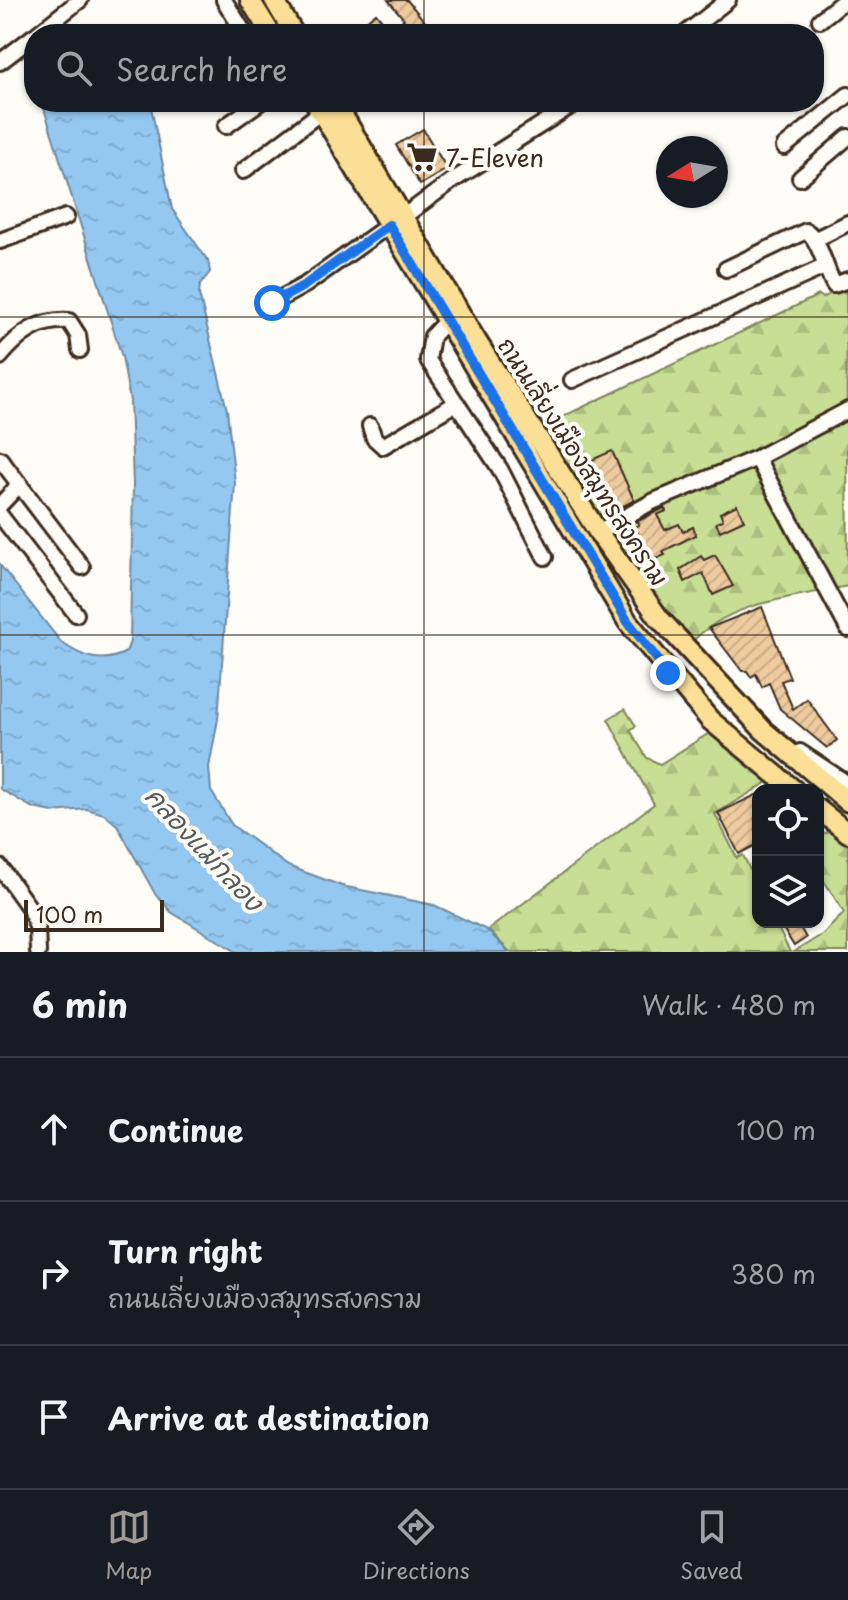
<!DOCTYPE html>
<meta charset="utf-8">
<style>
:root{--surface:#171b24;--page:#20242c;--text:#f1f3f6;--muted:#9ea1a6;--line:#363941;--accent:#9f9995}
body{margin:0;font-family:"Playpen Sans","Playpen Sans Thai",sans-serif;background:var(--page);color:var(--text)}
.controls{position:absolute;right:24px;bottom:24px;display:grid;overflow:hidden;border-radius:16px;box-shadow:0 2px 6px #0004}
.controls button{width:72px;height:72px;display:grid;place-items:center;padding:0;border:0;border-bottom:2px solid var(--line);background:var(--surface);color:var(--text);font:40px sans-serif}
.compass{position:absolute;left:656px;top:136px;width:72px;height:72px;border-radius:50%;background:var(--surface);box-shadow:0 2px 6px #0004;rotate:259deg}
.scale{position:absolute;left:24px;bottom:20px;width:140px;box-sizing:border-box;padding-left:8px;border:4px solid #3b2a1e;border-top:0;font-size:22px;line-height:28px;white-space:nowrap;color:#3b2a1e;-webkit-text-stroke:6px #fdfcf7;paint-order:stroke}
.stop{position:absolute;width:24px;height:24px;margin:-18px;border:6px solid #1a73e8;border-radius:50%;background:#fff}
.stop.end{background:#1a73e8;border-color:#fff;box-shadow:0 2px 8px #0008}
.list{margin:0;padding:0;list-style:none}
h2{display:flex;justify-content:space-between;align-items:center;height:104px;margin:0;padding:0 32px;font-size:34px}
h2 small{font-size:26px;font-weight:400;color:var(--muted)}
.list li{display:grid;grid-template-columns:52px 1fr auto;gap:24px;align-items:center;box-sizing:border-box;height:144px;padding:0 32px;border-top:2px solid var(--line)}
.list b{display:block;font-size:30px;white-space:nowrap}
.list p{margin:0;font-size:26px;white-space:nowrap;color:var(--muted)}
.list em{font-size:26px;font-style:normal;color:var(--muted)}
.icon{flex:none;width:44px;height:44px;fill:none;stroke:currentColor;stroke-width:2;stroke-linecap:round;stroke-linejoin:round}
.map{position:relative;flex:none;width:848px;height:952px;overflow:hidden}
.search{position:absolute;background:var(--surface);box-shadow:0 2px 6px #0004;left:24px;right:24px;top:24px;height:88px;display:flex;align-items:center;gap:20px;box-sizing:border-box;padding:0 28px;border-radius:32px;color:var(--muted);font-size:30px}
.sheet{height:536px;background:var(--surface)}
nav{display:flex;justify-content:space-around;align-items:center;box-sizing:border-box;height:112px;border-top:2px solid var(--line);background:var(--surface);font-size:22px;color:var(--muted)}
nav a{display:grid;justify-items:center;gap:4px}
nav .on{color:var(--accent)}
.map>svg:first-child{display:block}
</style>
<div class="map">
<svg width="848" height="952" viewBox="0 0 848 952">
<defs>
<pattern id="forest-firs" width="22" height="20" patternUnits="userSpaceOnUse" patternTransform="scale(2)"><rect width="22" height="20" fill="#c7de94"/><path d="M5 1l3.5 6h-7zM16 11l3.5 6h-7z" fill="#acbf7f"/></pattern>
<pattern id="water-ripples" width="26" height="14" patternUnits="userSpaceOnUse" patternTransform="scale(2)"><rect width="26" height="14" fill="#94c8f1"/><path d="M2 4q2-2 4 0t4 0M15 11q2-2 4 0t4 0" fill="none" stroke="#80acce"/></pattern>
<pattern id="building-hatch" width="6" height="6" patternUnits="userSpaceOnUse" patternTransform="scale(2)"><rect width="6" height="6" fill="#eecb9f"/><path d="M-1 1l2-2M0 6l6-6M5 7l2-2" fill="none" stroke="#cdae88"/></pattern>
</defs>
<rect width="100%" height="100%" fill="#fdfcf7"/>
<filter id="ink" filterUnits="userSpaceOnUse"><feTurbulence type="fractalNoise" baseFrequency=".0125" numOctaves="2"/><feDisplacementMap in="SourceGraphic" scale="16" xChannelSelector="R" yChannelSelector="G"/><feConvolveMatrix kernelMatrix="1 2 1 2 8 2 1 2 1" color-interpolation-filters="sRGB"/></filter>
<g filter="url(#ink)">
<path fill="url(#forest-firs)" stroke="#818459" stroke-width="2" d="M846 284 848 586C793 598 731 600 691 643 632 578 588 501 543 426L819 295 823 298Z
M625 709 636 726 630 730 647 758 660 764 719 727 776 777 715 814 737 858 743 855 758 886V922H775L790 952H510L488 930 654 804 608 719Z
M841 829 848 833V952H794L823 934 844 913 818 871V830L822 834Z"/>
<path fill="url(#water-ripples)" stroke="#70899d" stroke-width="2" d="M42 102H150L172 209 208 261 210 272 200 285 199 294 227 410 235 483 218 719 209 767 211 791 232 825 288 866 342 886 434 905 487 930 509 952H237L171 912 154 892 117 825 104 814 87 809 53 812 33 808 0 789V565L61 642C81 657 102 665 126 652L130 641 133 484 130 401 122 357Z"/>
<path fill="url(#building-hatch)" stroke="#3b2a1e" stroke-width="2" d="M388 0H407L431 29 425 34H363L358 28 376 13 390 30 404 19Z
M423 129 447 169 420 185 396 145Z
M612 451 634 500 609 514 587 462Z
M737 505 744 520 720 531 716 523 723 520 720 513Z
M664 508 666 511 657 515 665 530 679 524 683 532 693 527 696 535 663 551 665 555 653 560 635 527 639 525 638 521Z
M715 555 733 586 713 595 703 573 685 582 680 570 701 556 704 560Z
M762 607 790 678 781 681 793 709 807 699 837 740 827 748 780 709 769 683 762 687 756 674 751 677 747 671H742L709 628Z
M758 794V816L755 818 758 844 739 854 718 813Z
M797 922H812L801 929 806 938 794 946 784 930Z"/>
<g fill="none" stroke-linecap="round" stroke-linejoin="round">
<defs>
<path id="minor" d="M224 0 245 34
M820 20 845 0
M37 34 80 0
M685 34 728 0
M0 62 34 36
M226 126 260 102
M784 147 848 95
M243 171 321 112
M800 178 848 137
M403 217 452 181 577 102
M816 239 848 223
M0 241 66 217
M726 269 806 231C819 237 826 271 834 285L848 280
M272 303 305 285 389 225
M446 321 432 336 428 360 500 469 545 557
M0 357C19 334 39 319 69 321L78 335 80 350
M572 380 824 267
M370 426 374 438 383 446 455 404
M757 458 848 629
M0 459 82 567
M0 505 20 484
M0 515 76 614
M598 532 652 502 757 458 848 410
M800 752 848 784
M0 867 30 909 37 927 38 952"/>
<path id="major" d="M250 0 271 34
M274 0 294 34
M315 102 628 622 710 720 794 790
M335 102 476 340 598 532 659 618 763 730 848 802
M818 809 848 833"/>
</defs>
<use href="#minor" stroke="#3b2a1e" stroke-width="20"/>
<use href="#major" stroke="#3b2a1e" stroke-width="24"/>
<use href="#minor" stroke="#fdfcf7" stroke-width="14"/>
<use href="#major" stroke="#fbdf96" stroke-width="18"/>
</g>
</g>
<g fill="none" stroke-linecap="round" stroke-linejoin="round" filter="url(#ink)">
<path stroke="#1a73e8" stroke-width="10" d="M272 303 305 285 389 225 628 622 668 673"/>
</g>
<path fill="none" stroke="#3b2a1e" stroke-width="2" stroke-opacity="0.55" d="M424 0V34M424 102V952M0 317H848M0 635H848"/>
<defs>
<symbol id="supermarket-bare" viewBox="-9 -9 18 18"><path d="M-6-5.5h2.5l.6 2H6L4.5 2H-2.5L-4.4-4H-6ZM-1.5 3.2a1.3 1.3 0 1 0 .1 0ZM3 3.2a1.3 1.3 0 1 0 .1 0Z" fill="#3b2a1e" stroke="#fdfcf7" stroke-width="2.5" paint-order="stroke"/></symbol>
</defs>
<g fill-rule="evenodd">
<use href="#supermarket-bare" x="400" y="135" width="44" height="44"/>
</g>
<g text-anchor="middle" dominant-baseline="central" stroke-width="8" stroke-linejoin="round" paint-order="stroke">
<g font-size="24" fill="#3b2a1e" stroke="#fdfcf7" text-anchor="start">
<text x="446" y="157">7-Eleven</text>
</g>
<g font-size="24" fill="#3b2a1e" stroke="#fdfcf7">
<text transform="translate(584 461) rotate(57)">ถนนเลี่ยงเมืองสมุทรสงคราม</text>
</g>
<g font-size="26" font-style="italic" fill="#56595d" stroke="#fdfcf7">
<text transform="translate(205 848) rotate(47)">คลองแม่กลอง</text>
</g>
</g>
</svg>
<div class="controls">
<button><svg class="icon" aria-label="locate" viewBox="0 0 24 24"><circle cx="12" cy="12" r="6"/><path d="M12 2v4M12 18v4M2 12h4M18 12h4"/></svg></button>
<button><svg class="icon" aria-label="layers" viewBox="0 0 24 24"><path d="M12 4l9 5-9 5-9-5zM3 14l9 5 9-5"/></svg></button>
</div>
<svg class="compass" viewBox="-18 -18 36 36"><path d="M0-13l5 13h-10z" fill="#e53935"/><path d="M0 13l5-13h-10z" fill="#9ea1a6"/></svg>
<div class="scale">100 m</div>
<div class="stop" style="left:272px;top:303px"></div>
<div class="stop end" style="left:668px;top:673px"></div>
<div class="search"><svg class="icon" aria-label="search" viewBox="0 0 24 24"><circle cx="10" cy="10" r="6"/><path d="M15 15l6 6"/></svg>Search here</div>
</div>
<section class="sheet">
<h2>6 min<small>Walk · 480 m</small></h2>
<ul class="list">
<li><svg class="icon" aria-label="ahead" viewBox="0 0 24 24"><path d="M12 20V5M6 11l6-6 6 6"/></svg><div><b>Continue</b></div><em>100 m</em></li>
<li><svg class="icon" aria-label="right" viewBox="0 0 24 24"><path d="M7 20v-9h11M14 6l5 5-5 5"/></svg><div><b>Turn right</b><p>ถนนเลี่ยงเมืองสมุทรสงคราม</p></div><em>380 m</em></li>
<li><svg class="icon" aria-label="arrive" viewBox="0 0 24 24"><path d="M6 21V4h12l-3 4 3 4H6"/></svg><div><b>Arrive at destination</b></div></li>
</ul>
</section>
<nav>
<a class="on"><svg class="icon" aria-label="map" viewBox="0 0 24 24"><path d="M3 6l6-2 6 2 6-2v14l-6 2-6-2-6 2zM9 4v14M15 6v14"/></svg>Map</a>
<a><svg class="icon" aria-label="directions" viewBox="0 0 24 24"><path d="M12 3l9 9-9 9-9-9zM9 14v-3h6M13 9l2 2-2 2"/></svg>Directions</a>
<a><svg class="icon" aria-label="saved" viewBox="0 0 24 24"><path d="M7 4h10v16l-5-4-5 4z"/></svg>Saved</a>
</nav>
